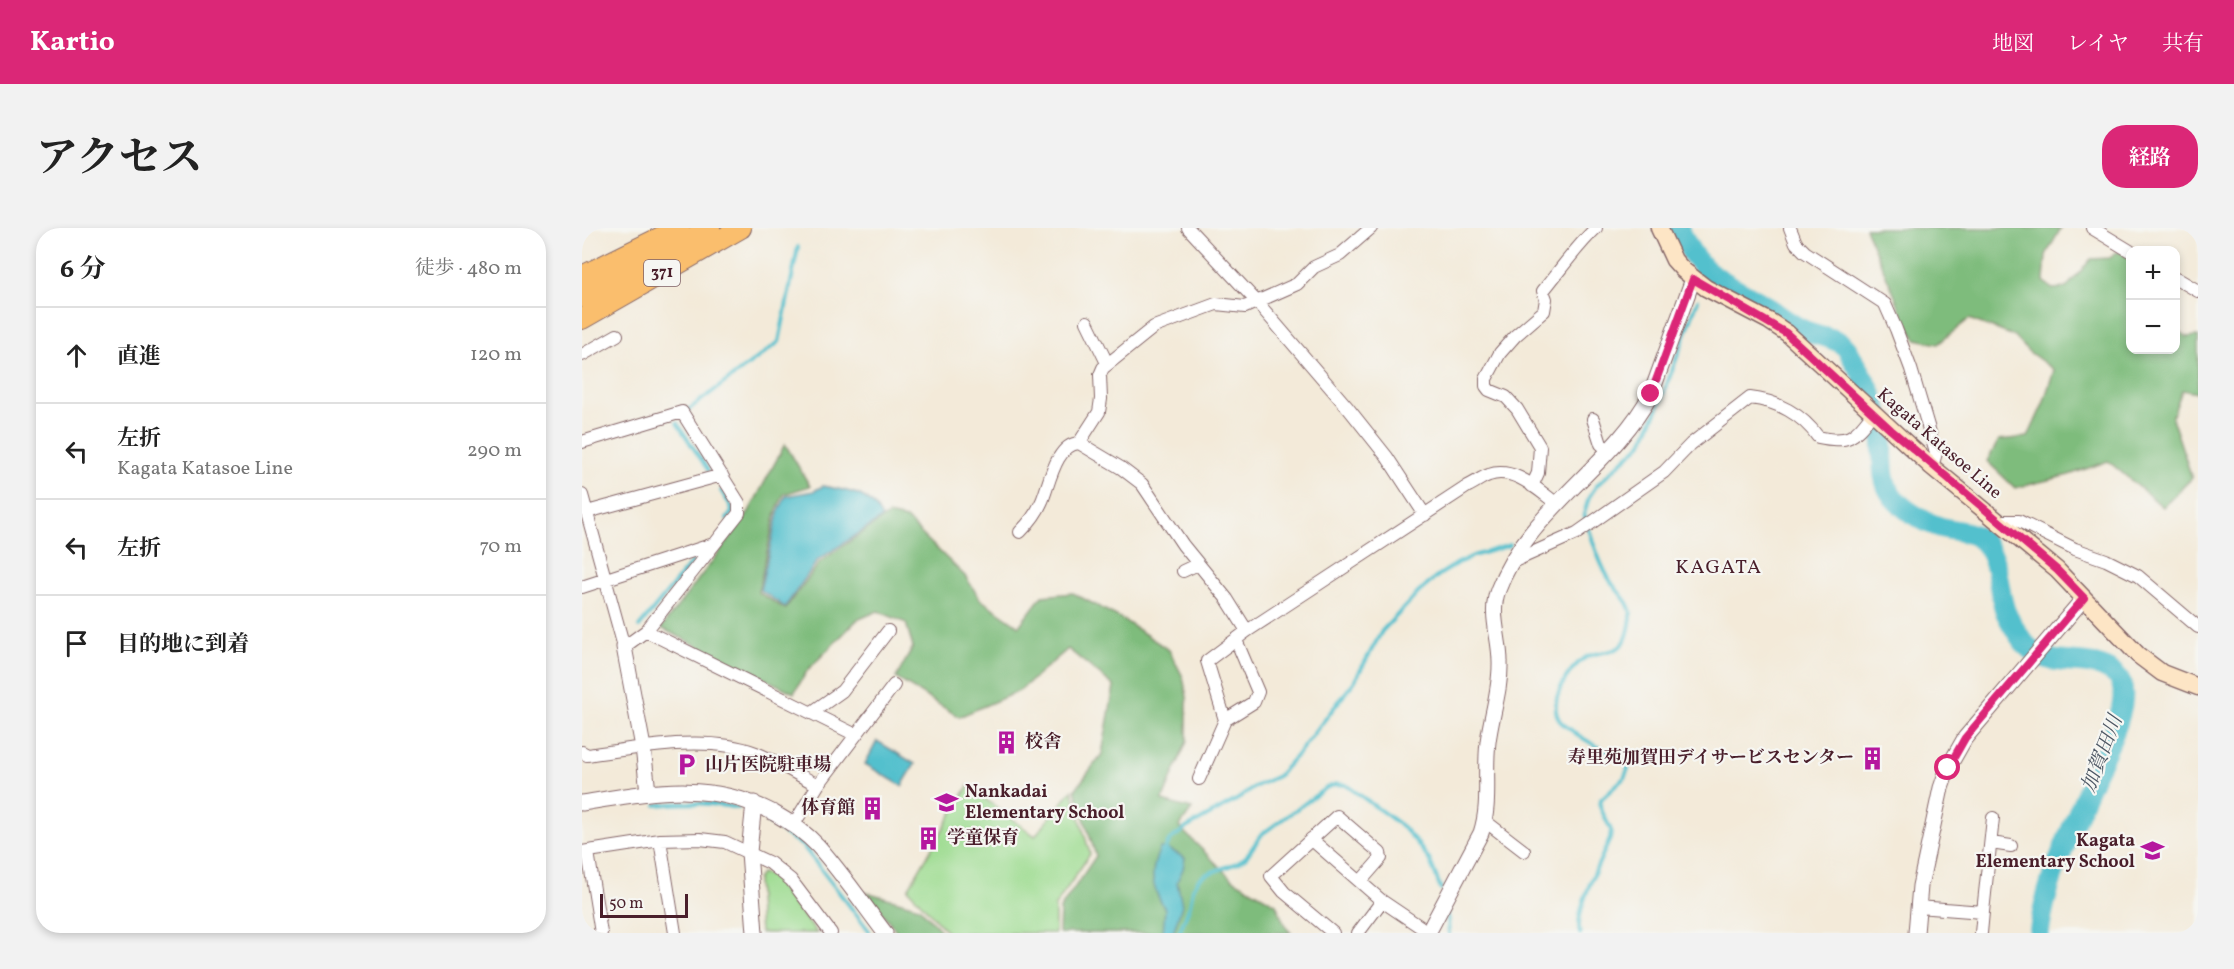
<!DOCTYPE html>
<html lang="ja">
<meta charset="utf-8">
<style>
:root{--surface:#fff;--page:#f2f2f2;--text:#222;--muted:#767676;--line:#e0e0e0;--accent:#db2777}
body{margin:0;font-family:Vollkorn,"Noto Serif JP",serif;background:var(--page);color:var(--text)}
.controls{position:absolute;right:18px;top:18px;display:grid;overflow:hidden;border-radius:12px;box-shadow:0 3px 9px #0003}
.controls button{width:54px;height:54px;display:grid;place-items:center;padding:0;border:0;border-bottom:2px solid var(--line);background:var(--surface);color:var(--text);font:30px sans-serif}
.scale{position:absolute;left:18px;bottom:15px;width:88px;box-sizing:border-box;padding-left:6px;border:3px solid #4a1f2b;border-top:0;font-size:16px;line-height:21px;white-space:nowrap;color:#4a1f2b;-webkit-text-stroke:4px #f6f6f2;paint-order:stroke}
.stop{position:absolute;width:18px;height:18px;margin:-14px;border:4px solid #db2777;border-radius:50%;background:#fff}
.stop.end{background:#db2777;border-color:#fff;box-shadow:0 2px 6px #0008}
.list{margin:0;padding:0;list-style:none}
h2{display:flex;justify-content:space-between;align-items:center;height:78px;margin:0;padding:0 24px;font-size:26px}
h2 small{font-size:20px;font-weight:400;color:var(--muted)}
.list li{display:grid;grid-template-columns:39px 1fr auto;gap:18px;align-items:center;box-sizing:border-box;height:96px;padding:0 24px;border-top:2px solid var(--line)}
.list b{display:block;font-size:22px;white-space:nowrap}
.list p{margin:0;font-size:20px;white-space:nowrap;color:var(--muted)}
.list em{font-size:20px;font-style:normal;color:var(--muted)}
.icon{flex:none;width:33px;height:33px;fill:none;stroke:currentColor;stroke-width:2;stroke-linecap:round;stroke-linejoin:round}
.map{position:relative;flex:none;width:1616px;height:705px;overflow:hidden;border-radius:24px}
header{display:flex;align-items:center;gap:36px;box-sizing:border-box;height:84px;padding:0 30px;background:var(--accent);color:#fff}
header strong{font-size:28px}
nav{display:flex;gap:33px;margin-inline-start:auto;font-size:21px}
.intro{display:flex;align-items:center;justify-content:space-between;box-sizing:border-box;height:144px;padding:0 36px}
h1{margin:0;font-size:42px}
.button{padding:15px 27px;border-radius:24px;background:var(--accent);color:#fff;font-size:21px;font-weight:700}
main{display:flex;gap:36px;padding:0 36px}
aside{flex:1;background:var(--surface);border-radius:24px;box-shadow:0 3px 9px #0003}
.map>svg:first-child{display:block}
</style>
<header>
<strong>Kartio</strong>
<nav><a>地図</a><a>レイヤ</a><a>共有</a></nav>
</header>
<div class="intro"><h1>アクセス</h1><a class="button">経路</a></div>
<main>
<aside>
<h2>6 分<small>徒歩 · 480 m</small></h2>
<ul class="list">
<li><svg class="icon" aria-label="ahead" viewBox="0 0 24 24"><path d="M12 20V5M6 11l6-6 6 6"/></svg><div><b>直進</b></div><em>120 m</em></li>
<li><svg class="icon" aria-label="left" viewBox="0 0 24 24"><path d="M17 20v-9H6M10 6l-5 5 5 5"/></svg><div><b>左折</b><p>Kagata Katasoe Line</p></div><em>290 m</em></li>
<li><svg class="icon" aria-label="left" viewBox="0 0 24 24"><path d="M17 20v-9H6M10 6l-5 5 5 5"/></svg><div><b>左折</b></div><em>70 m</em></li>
<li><svg class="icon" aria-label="arrive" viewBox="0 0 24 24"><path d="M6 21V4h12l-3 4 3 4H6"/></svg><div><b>目的地に到着</b></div></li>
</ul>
</aside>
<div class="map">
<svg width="1616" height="705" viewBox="0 0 1616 705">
<rect width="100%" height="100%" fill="#f6f6f2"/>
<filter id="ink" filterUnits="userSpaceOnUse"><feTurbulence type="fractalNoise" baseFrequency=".0167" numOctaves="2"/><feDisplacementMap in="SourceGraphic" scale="12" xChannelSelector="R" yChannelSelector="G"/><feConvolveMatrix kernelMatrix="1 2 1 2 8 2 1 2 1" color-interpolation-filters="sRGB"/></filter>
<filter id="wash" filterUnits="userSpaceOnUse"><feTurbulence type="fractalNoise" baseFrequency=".008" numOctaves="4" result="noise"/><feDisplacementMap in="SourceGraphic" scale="24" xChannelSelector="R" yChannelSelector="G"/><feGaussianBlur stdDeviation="1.35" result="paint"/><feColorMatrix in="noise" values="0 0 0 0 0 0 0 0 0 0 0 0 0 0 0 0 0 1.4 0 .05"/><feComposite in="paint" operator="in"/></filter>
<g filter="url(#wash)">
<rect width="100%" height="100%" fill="#f3ead9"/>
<path fill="#9edc91" stroke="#747e5e" stroke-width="1.5" d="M386 558 453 608 490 562 508 626 473 678V705H366L326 661Z
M179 645 188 647 235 705H178L175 652Z"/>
<path fill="#7ebc7b" stroke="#646e53" stroke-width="1.5" d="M1283 0H1479L1464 27 1462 53 1470 61 1484 60 1509 31 1528 30 1533 25 1539 24 1548 30V122H1594V100L1605 109 1616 108V165L1600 162 1590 190 1610 250 1581 279 1526 233 1487 247 1433 260 1405 233 1417 212 1446 209 1461 176 1472 142 1446 123 1432 108 1387 91 1356 116 1334 111 1322 92 1311 63Z
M203 216 228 258 202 266 194 284 176 364 203 381 238 334 306 287 324 291 383 348 398 371 437 398 460 368 491 365 540 391 587 422 601 449 605 469V513L580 573 610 581 597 599 649 650 694 676 703 698 709 705H477L478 681 514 628 493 562 520 526 532 458 486 421 437 463 377 489 314 450 331 419 324 395 296 383 275 392 225 443 212 465 79 400 164 289Z
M284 664 337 679 361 705H316Z"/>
<path fill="#53c0cd" stroke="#4e707c" stroke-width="1.5" d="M241 258C267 263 288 264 300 290L236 332 203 379 178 362 196 285 204 268 232 263Z
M295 513 333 536 320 558 283 536Z
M578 620H585L603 630 601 641 595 654 600 677 591 705H581L583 681C569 659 567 645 578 620Z"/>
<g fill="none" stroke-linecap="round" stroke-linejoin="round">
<path stroke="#53c0cd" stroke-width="4" d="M106 182 197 114 216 19
M95 195 126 242
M139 263 149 278 150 284 145 291
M57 399 110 334
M74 577C103 574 128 574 156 580
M186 594 221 618 287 703
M581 625 588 612 604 600 656 571 672 559 696 548 715 527 772 454 800 403 837 364 857 347 876 335 891 328 928 317
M865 682 867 705
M597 705 608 677 611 661 616 652 622 647 655 635 664 629 680 606 744 560 754 556 764 557 821 599 835 615 848 633 859 661
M998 705C991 686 1019 631 1028 611L1029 602 1018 579 1019 571 1042 550 1046 541 1044 535C1026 523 1007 516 989 502 986 499 981 497 978 493 965 474 986 441 1003 430 1014 422 1031 427 1041 416 1046 410 1048 397 1049 390 1050 375 1037 366 1029 354 1016 334 1010 309 1002 286L1007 269 1015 257 1060 215 1077 178 1116 72"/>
<path stroke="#53c0cd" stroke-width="21" d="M1097 0C1116 47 1136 49 1176 73 1191 82 1205 94 1221 102 1233 108 1251 108 1261 117 1266 120 1269 128 1272 133 1287 156 1298 181 1300 209 1302 230 1297 251 1311 269 1321 281 1340 293 1355 298 1372 305 1390 300 1403 316 1419 337 1415 363 1424 385 1429 395 1437 409 1445 418 1470 445 1507 424 1534 447 1555 466 1522 527 1513 546 1498 578 1485 612 1472 644 1465 664 1460 684 1457 705"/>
</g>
</g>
<g filter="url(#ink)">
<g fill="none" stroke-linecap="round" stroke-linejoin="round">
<defs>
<path id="minor" d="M606 0 675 74 766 180 805 229 843 287
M1208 0 1214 15 1223 24 1303 76 1314 101 1329 141 1354 225 1350 239
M1510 0 1548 23
M1594 50 1616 63
M505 94 525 135
M0 127 35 107
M1011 191 1019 216 1027 223
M0 214 100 184 157 275V285L64 403 42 419 0 267
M497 215 539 240 560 256 601 317 645 371 665 403 886 258C893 255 900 249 907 247 932 238 956 262 974 275
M950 258 956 245 958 219 935 181 924 169 907 162 904 158V151L918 125 933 108 962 83 964 71 961 63C979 41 994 19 1014 0
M5 284 140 247
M1415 293H1437L1493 321 1524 332 1556 348 1616 399
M438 304C447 295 455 285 460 273 467 257 474 216 497 215L517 184 519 171 518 147 521 140 572 99 634 76 663 79 715 56 732 39 758 27 789 0
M930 334 995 305 1082 244 1109 216 1168 170C1195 173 1220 186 1236 209 1268 216 1272 209 1291 185
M601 343 616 336
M0 359 132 316
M64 403 274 507
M229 485 260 463 306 403
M643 492 672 474 676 464 654 412
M0 524 5 527C55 520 126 506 174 525 196 534 216 547 236 557
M617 551 643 492 625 433 665 403
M903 593 942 623
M212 596 236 557 312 457
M729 611 800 673 846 704
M78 612 93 705
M1409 615 1429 618
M0 624 78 612 118 611 143 614 188 635 209 652 249 705
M6 624 19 705
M1336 679 1401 684 1399 705
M1401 684 1411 590
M751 705 702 664 689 648 755 588 798 625 799 630 779 653
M776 705 800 673"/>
<path id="tertiary" d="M42 419 61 519 66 564
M0 575C69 564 127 551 192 585 208 594 223 604 236 618 260 645 281 676 303 705
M172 575 167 624 173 705
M846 705 899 605C909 575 902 545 906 514 909 488 919 461 918 434 918 409 907 386 916 362 946 282 1030 239 1069 166L1111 51
M1334 705 1338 658 1359 560 1366 540 1383 510 1502 370"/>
<path id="secondary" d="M1077 0 1092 32 1101 42 1124 60 1187 93 1205 105 1350 239 1475 342 1556 427 1580 445 1616 459"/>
<path id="trunk" d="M0 48 97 0
M0 69 128 0
M0 91 159 0"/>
</defs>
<use href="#minor" stroke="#856668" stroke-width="14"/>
<use href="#tertiary" stroke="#856668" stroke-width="17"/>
<use href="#secondary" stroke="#856668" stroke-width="19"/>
<use href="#trunk" stroke="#856668" stroke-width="22"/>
<use href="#minor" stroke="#fff" stroke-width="12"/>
<use href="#tertiary" stroke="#fff" stroke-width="15"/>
<use href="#secondary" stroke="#fde5c5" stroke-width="16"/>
<use href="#trunk" stroke="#fabe6d" stroke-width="20"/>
</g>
</g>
<g fill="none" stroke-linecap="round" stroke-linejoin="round" filter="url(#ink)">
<path stroke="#db2777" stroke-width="8" d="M1069 166 1111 51 1204 105 1309 202 1475 342 1502 370 1383 510 1366 540"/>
</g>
<defs>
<symbol id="building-bare" viewBox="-9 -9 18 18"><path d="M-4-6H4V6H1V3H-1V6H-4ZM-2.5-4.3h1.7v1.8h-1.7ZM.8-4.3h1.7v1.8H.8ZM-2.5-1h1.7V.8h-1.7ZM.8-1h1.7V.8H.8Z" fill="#b5179e" stroke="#f6f6f2" stroke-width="2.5" paint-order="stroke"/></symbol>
<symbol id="parking-bare" viewBox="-9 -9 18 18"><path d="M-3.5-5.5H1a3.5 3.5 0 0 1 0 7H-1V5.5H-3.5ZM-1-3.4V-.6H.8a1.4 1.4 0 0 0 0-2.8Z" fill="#b5179e" stroke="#f6f6f2" stroke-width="2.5" paint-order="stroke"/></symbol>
<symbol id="school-bare" viewBox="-9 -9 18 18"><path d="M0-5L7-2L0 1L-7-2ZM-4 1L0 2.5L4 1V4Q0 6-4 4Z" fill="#b5179e" stroke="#f6f6f2" stroke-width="2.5" paint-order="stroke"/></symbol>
</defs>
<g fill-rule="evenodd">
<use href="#building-bare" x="408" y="498" width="33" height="33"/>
<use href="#building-bare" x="1274" y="514" width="33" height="33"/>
<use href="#parking-bare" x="88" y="520" width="33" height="33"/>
<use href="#school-bare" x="348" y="558" width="33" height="33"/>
<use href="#building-bare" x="274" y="564" width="33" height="33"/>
<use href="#building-bare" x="330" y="594" width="33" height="33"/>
<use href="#school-bare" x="1554" y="606" width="33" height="33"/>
</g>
<g text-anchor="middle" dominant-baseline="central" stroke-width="4.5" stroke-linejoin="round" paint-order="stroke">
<rect fill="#f6f6f2" stroke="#7e6067" stroke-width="1.5" x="62" y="32" width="36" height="26" rx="4.5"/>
<g font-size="16" font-weight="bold" fill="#4a1f2b">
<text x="80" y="45">371</text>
</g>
<g font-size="18" fill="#4a1f2b" stroke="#f6f6f2">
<text transform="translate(1357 216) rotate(41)">Kagata Katasoe Line</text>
</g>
<g font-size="18" font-weight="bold" fill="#4a1f2b" stroke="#f6f6f2" text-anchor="start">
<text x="443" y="514">校舎</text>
<text x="1272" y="530" text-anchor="end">寿里苑加賀田デイサービスセンター</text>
<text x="123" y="537">山片医院駐車場</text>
<text x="383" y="564">Nankadai<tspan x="383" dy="21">Elementary School</tspan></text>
<text x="273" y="580" text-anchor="end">体育館</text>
<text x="365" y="610">学童保育</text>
<text x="1553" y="613" text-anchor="end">Kagata<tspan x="1553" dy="21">Elementary School</tspan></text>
</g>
<g font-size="20" letter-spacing="1.5" fill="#4a1f2b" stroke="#f6f6f2">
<text x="1137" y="340">KAGATA</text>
</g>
<g font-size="20" font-style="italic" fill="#4d5764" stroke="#f6f6f2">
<text transform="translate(1521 526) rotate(-69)">加賀田川</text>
</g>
</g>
</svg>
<div class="controls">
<button>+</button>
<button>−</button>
</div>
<div class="scale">50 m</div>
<div class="stop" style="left:1366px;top:540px"></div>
<div class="stop end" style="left:1069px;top:166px"></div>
</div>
</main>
